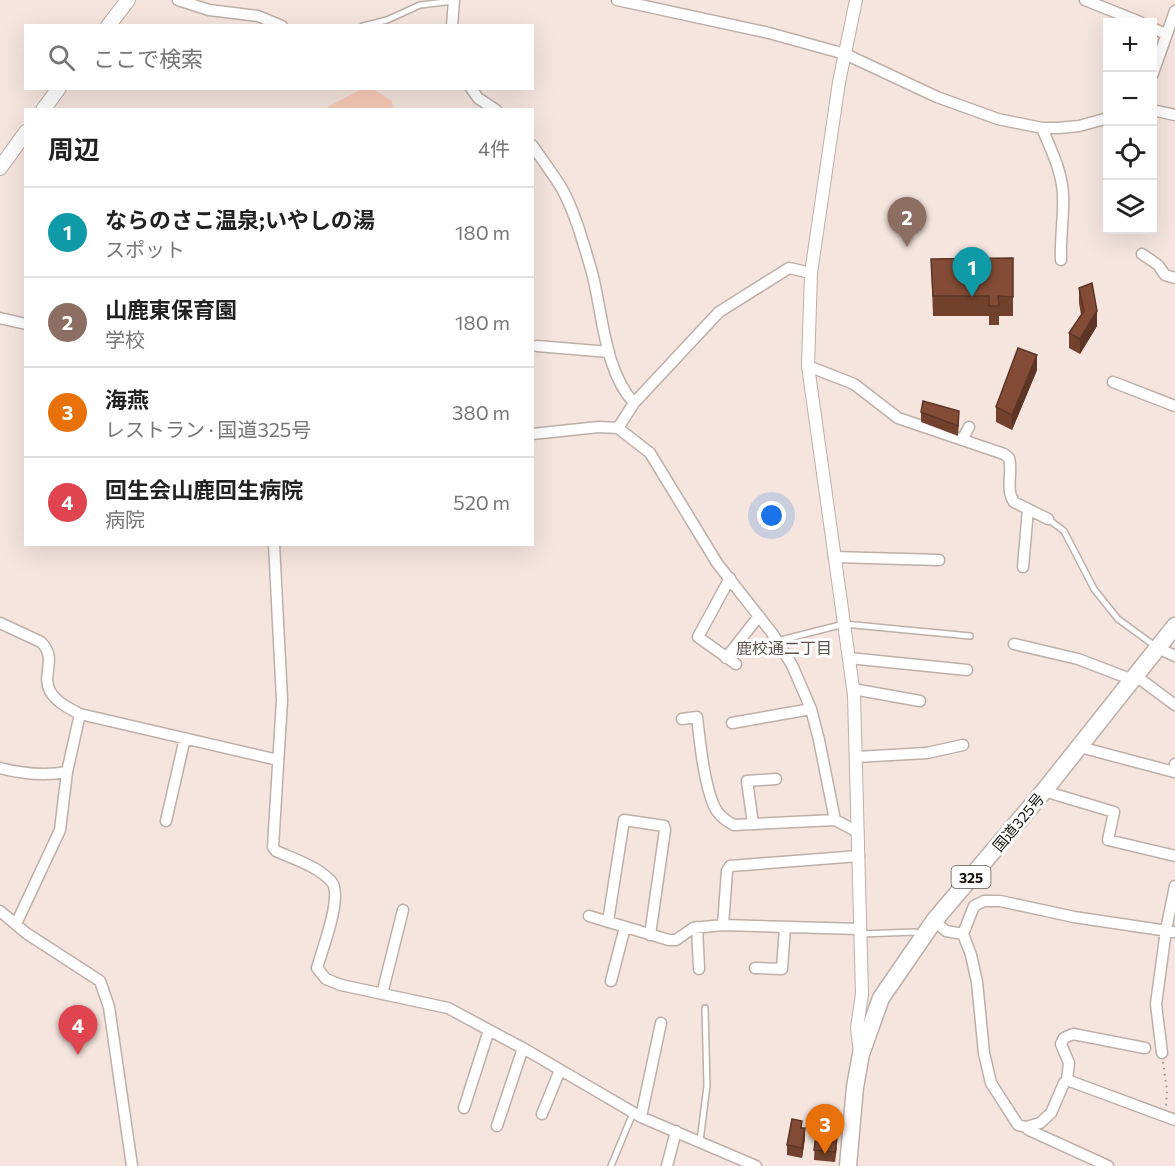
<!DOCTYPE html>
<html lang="ja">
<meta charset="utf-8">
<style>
:root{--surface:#fff;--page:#f6f6f6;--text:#222;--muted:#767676;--line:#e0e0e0;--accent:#458d8e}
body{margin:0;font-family:Commissioner,"Noto Sans JP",sans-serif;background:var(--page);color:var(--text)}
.controls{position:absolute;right:18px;top:18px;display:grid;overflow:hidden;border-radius:0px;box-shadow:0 6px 24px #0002}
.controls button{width:54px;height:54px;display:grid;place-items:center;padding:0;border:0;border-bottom:2px solid var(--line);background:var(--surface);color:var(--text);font:30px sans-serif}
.you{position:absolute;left:772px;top:516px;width:21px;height:21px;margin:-15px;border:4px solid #fff;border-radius:50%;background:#1a73e8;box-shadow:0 0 0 9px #1a73e833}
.badge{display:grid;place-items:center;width:39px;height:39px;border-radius:50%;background:var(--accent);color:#fff;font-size:20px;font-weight:700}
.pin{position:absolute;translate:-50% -50px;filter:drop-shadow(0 2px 3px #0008)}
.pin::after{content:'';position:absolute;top:32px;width:21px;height:18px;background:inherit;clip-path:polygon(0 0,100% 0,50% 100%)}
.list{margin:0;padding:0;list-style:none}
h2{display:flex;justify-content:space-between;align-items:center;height:78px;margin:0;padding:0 24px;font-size:26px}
h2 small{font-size:20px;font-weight:400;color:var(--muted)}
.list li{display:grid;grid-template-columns:39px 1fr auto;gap:18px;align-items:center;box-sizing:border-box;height:90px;padding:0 24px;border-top:2px solid var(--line)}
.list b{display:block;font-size:22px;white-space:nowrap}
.list p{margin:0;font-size:20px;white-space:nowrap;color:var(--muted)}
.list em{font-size:20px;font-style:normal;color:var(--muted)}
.icon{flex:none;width:33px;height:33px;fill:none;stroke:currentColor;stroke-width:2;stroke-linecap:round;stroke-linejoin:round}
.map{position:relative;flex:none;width:1175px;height:1166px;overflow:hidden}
.search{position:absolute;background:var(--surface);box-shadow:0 6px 24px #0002;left:24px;top:24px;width:510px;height:66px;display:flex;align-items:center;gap:15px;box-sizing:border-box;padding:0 21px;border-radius:0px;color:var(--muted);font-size:22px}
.panel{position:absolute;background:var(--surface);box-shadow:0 6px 24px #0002;left:24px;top:108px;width:510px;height:438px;border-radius:0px}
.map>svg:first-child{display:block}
</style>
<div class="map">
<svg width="1175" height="1166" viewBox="0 0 1175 1166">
<rect width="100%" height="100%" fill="#f5e5de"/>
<path fill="#facbb9" d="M363 88 373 89 392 101 393 109H324Z"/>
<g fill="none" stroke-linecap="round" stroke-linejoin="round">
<defs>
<path id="service" d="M363 26 387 20 420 5 454 1
M1048 519 1064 531 1094 589 1118 619 1155 646
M777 641 844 624 970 636
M861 934 915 932 922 936
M700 1141 707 1086 705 1008
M611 1166 633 1113"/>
<path id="minor" d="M178 0 209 10 258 16 282 26
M617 0 769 33 845 54 937 97 998 119 1042 128H1058L1079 126 1108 118
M1085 0 1140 22
M452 26 454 0
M1152 28 1166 34
M1152 76 1175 11
M471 88 478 98 496 110
M1152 110 1175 115
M1042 128C1051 150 1062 171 1063 195 1064 217 1060 238 1061 260
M532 145C542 159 552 173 561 187 575 212 583 242 591 269 603 311 603 369 634 403
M1142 254 1158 265 1165 275 1175 278
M0 318 26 324
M537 346 609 352
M808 366 854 384 898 418 1004 454 1009 458C1013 472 1005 490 1014 502L1048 519
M1113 382 1175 406
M618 428 634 403 719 312 789 268 811 273
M532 434 599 427 618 428 650 453 717 563 772 633 792 665 811 709 819 740 835 820 858 832
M962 440 969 427
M274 544 282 700 273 847 276 851C294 859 317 866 331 881 344 894 322 950 317 968L326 979 341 985 448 1008 528 1051 641 1117 756 1166
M834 557 939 560
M1023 567 1028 509
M730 578 698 637 736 664
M0 623 41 642C58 659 41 674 50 691 56 702 70 709 80 714L278 760
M1014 644 1078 659 1133 680
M1158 648 1175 656
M726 658 759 616
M849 658 967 670
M1136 676 1175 705
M853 689 920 701
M682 719 697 717C700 743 704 783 714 806 718 815 726 821 734 825L835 820
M732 723 811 709
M1080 747 1174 772 1175 764
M856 757 927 753 963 745
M0 768C23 774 44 776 67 772
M1044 791 1114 812 1108 840 1175 856
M166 821 185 738
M753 824 747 781 776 779
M0 911 26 933 100 981 109 1007 132 1166
M589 916 669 940H676L693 928 723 925 860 929
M608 921 624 820 664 826 665 830 650 935
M934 921 946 931 963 934 971 955 977 982 984 1053 991 1083 1018 1125 1026 1127 1029 1130 1108 1166
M16 924 60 830 67 772 80 714
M723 925 727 871 730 866 859 856
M697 927 699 969
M963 934 974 906 984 901H1000L1074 917 1175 932
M755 968 782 969 785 927
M611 981 625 927
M382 994 403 910
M1162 1053 1156 1004 1166 930 1175 886
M1067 1080 1175 1120
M464 1108 489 1030
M542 1114 560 1070
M641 1117 661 1023
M497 1126 523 1048
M1026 1127 1040 1123 1051 1113 1064 1083 1067 1080 1069 1063 1061 1044 1064 1038 1073 1034 1145 1048
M667 1166 676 1131"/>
<path id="tertiary" d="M856 0 839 82 811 273 808 366 854 695 862 994 857 1028 860 1053"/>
<path id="secondary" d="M108 26 128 0
M43 110 59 88
M0 168 26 132"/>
<path id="trunk" d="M848 1166 855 1087 861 1054 881 998 934 921 1044 791 1175 626"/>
</defs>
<use href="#service" stroke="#beafa8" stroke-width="8"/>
<use href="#minor" stroke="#beafa8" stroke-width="13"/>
<use href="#tertiary" stroke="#beafa8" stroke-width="14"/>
<use href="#secondary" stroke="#beafa8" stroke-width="16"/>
<use href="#trunk" stroke="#beafa8" stroke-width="19"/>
<path stroke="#9e938d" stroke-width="2" stroke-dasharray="1.5 4.5" stroke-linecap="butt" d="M1163 1062 1167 1090 1166 1107"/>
<use href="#service" stroke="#fff" stroke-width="5"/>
<use href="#minor" stroke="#fff" stroke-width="10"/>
<use href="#tertiary" stroke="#fff" stroke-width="12"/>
<use href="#secondary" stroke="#fff" stroke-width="14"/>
<use href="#trunk" stroke="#fff" stroke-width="16"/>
</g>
<path fill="#72412e" d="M1013 258V316H999V325H989V316H933L931 259Z
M1079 288 1097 326 1080 354 1069 348V333L1081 315 1079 303Z
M1037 370 1012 430 996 422V407Z
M921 412 959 421 958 436 921 422Z
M816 1112H834L833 1138 837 1148 835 1162 814 1160Z
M802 1128 805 1138 802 1158 787 1155V1145Z"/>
<path fill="#5c3526" d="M1097 311V326L1080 354V339Z
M1037 355V370L1012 430V415Z
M805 1128V1138L802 1158V1148Z"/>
<path fill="#844c36" stroke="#5c3526" stroke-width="1.5" d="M1013 258V297L998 296 999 306H989V296H933L931 259Z
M1092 283 1097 311 1080 339 1069 333 1084 311 1079 288Z
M1018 348 1037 355 1012 415 996 407Z
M923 401 959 411 958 426 921 412Z
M816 1112H834L833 1132H816Z
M792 1119 802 1121 801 1128H805L802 1148 787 1145Z
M816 1136 837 1138 835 1152 814 1150Z"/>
<g text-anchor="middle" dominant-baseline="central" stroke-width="6" stroke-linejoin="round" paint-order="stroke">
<rect fill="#fff" stroke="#5c5856" stroke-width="1.5" x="951.5" y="866" width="39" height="22" rx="4.5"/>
<g font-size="14" font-weight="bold" fill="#16110e">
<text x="971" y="877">325</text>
</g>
<g font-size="15" fill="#16110e" stroke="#fff">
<text transform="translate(1018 822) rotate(-50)">国道325号</text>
</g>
<g font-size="16" fill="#60524d" stroke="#fff">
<text x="784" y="647">鹿校通二丁目</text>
</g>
</g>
</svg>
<div class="controls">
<button>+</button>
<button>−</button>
<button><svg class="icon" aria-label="locate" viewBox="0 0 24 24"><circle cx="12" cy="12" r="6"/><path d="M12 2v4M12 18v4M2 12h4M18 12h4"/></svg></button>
<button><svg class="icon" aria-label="layers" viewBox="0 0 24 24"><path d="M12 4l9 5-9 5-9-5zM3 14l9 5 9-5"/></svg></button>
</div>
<div class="you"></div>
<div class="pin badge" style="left:972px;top:297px;background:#0f9aa8">1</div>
<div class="pin badge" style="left:907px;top:247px;background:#8d6e63">2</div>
<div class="pin badge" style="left:825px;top:1154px;background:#e8710a">3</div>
<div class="pin badge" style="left:78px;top:1055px;background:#e0444e">4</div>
<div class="search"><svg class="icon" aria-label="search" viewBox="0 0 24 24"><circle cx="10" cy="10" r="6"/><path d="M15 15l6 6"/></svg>ここで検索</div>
<section class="panel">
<h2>周辺<small>4件</small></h2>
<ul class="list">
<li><span class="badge" style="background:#0f9aa8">1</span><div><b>ならのさこ温泉;いやしの湯</b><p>スポット</p></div><em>180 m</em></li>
<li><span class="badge" style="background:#8d6e63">2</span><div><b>山鹿東保育園</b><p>学校</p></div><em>180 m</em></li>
<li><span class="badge" style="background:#e8710a">3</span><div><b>海燕</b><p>レストラン · 国道325号</p></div><em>380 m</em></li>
<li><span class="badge" style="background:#e0444e">4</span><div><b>回生会山鹿回生病院</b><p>病院</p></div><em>520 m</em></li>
</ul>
</section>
</div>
